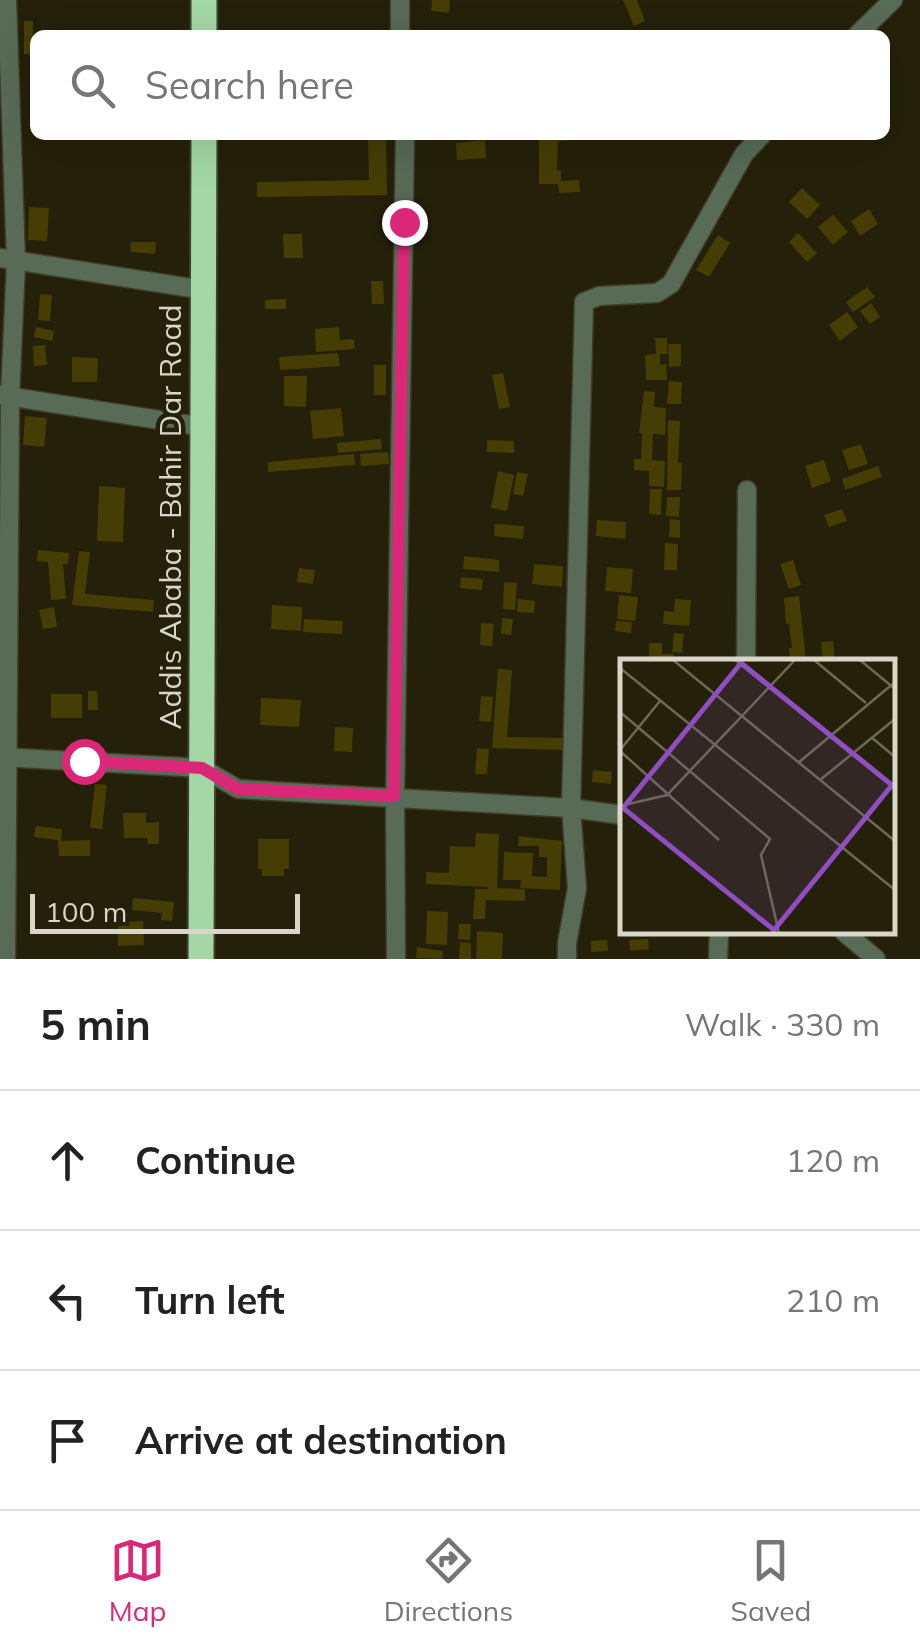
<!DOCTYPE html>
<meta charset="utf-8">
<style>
:root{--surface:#fff;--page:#f6f6f6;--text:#222;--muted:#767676;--line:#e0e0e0;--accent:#db2777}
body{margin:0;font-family:Mulish,sans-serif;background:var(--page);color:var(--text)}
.scale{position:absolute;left:30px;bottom:25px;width:270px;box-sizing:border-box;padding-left:10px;border:5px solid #d8d6c8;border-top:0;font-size:28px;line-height:35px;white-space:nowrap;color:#d8d6c8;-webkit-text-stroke:8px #242009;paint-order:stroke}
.stop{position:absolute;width:30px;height:30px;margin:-22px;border:8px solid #db2777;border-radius:50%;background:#fff}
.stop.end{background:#db2777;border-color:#fff;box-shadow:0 2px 10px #0008}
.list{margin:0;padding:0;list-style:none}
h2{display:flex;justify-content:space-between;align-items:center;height:130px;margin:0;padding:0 40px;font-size:42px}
h2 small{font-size:32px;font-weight:400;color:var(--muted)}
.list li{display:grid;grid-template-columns:65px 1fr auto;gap:30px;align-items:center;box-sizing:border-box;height:140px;padding:0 40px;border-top:2px solid var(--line)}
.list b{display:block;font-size:38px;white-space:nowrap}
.list em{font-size:32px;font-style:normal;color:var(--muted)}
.icon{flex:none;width:55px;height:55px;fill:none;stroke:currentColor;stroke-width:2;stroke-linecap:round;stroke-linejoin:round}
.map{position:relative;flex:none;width:920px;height:959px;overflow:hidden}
.search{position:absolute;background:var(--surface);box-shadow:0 10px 40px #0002;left:30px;right:30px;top:30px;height:110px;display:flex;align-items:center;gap:25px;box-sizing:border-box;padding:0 35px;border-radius:15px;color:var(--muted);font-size:38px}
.sheet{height:550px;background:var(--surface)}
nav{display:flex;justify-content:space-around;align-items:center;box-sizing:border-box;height:140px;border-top:2px solid var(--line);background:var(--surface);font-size:28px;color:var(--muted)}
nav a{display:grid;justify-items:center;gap:5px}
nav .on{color:var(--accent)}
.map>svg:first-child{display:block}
</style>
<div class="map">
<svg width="920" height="959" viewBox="0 0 920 959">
<rect width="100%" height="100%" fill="#242009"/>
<path fill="#463d05" d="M432 0H450L449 13 431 11Z
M623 0H637L645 21 634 26Z
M24 21H33V54H24Z
M368 135H386L387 195 257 197V182L369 180Z
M539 135H570L566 141H558L557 171 561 170V181L579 180 580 192 559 193 558 184H539Z
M485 140 486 158 457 160 456 143Z
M802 188 820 205 807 219 789 202Z
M29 207 49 208 47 241 28 240Z
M869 209 878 224 860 236 851 221Z
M833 215 848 232 833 245 818 227Z
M798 233 817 253 807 262 789 242Z
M283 234H302L303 258H284Z
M718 235 730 243 709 277 696 270Z
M131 242H156L155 254 130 252Z
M371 281H383L384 304H372Z
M867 287 875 297 853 312 846 302Z
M40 294 52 295 50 321 38 320Z
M286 299V309H265V300Z
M871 303 880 317 870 324 860 311Z
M847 312 858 327 840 341 829 325Z
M36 327 54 331 52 341 34 337Z
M339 327 340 340 354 339 355 349 316 352 315 329Z
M655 338H667V354H660V365L666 364 667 380H646L645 355 656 354Z
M668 344H681V366L669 367Z
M45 345 47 365 34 366 33 346Z
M338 353 340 366 280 370 279 357Z
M72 357 98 358 97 382H72Z
M374 365H386V395H374Z
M503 373 510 407 499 409 492 375Z
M284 376H307L306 407 284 406Z
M669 381 682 382 681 404H667Z
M644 391 655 392 654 407 666 408 665 435 653 434 652 460 665 461 664 487 649 486V471L634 470V459H641L642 433H639Z
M341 408 344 436 313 439 310 411Z
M25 416 47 418 44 447 23 445Z
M668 420 680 421 678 463H682L681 490H667Z
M381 439 382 449 338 453 337 443Z
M487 440 514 441V453L487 452Z
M861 444 868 464 849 470 842 450Z
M388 452 389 464 361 466 360 454Z
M354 454 355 465 268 472V462Z
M824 460 831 481 812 488 805 466Z
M878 466 882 477 845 490 842 479Z
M498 471 514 475 507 511 491 508Z
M517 472 528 474 523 496 513 494Z
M99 486 125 488 123 542 97 541Z
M650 489H662L661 515 649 514Z
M667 497H680L679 517 666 516Z
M842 509 847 521 829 527 824 515Z
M670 519 680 520V538L669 537Z
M597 520 626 522 625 539 596 536Z
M495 524 524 526 523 539 494 536Z
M665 543 678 544 677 570H664Z
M38 550 69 553 68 564H63L66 599 51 600 48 562 37 561Z
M79 551 90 552 85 594 154 600 153 612 72 605Z
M464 556 499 560V572L463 569Z
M793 560 801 585 789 589 780 564Z
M534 564 563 566 562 587 532 584Z
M607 567 633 569 631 593 605 591Z
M299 568 315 570 313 584 297 582Z
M461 577 483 579 482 590 460 588Z
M504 582 517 583 515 610 503 609Z
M619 595 638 597 635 621 617 619Z
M799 596 806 661H790L789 648H792L789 623 786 624 784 598Z
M518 599 535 601 534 613 517 612Z
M675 599 691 600 689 626 663 624 664 611 674 612Z
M272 605 302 607 301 631 271 629Z
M54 607 57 627 43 629 39 610Z
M502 618 513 619 511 635 501 634Z
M304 619 343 621 342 634 303 632Z
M616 621 632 622 631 633 615 631Z
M481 623 494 624 492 646 480 645Z
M674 633 684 634 682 653 672 652Z
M833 641 835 661H823L821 642Z
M649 643H662V654H674V661H649Z
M498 669 512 670 507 737 564 738V750L492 748Z
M88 691H97L98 710H88Z
M51 694H82V718H51Z
M481 696 493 697 491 722 479 721Z
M261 698 301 700 299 727 260 725Z
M335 727 353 728 352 752 334 751Z
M477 748 489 749 487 774H475Z
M593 770 612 772 611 784 592 782Z
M95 784 107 785 102 829 90 828Z
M123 813H146V823L159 822V844H148L147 838H124Z
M36 826 62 829 61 841 90 840V856H59L58 840 34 837Z
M476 833 499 834 497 888 525 889V901L486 900 485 919H473L475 889H488V887L426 884V872L449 873 450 846 475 847Z
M519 836 562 841 560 890 520 888 521 880H503L504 852 533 853 532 876 547 877V857H539V846H518Z
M258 839H289V869H284V876H262V869H258Z
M133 898 174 902 172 921 161 920 162 913 132 910Z
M427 911 448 912 447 945 426 944Z
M143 921 144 945 118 946V922Z
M459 924H471L470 940 458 939Z
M477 931 503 933 502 959H476Z
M648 939 649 949 630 951 629 940Z
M607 940 608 951 591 952V941Z
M460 942 471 943V959H459Z
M417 947 443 951 442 959 416 958Z"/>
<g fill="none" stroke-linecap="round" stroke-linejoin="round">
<defs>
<path id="minor" d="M400 0V35
M857 35 893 0
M0 258 204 290
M0 395 204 427
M746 662 747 490
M0 757 202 768 238 789 571 808 622 815
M844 932 876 959
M6 959 10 397 16 262 7 0
M396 959 395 797 405 135
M567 959V943L577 888 571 808 584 302 599 296 657 293 671 284 744 154 762 135
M718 959 719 932"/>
<path id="highway" d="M204 35V0
M201 959 204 135"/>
</defs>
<use href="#minor" stroke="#413d28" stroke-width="21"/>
<use href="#highway" stroke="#413d28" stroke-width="29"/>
<use href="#minor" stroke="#576b57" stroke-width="18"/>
<use href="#highway" stroke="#a3d7a5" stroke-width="25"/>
</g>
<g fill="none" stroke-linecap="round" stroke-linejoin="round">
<path stroke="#db2777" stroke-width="12" d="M84 761 202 768 238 789 394 796 404 222"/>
</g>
<g text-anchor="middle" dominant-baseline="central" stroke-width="9" stroke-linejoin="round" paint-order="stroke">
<g font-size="30" fill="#d8d6c8" stroke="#242009">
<text transform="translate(170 517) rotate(-90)">Addis Ababa - Bahir Dar Road</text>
</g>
</g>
<g transform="translate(620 659)">
<rect width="275" height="275" fill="#242009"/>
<path fill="none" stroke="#6c6955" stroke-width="2.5" d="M53 1 275 182M115 1 275 130M194 1 246 44M240 1 275 30M0 9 275 231M0 53 150 180 141 196 159 274M251 78 275 98M0 91 40 42M0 92 99 181M178 104 275 23M200 121 275 60M0 147 47 136 175 1"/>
<path fill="#8e4ec1" fill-opacity="0.15" stroke="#8e4ec1" stroke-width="5" d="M121 4 272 126 154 271 3 149Z"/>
<rect width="275" height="275" fill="none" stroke="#d8d6c8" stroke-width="5"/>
</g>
</svg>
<div class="scale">100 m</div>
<div class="stop" style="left:84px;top:761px"></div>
<div class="stop end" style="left:404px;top:222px"></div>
<div class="search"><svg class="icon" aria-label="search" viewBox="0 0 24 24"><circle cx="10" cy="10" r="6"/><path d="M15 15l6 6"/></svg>Search here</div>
</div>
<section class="sheet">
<h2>5 min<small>Walk · 330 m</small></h2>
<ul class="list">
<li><svg class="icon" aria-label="ahead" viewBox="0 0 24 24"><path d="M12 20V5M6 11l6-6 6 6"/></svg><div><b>Continue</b></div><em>120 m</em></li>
<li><svg class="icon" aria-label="left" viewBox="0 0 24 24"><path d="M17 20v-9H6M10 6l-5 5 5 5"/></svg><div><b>Turn left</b></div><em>210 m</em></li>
<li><svg class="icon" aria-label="arrive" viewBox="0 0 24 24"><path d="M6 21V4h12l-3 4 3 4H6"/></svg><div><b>Arrive at destination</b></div></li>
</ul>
</section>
<nav>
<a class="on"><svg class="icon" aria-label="map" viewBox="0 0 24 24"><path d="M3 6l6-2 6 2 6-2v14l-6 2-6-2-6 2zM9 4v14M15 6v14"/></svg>Map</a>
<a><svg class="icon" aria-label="directions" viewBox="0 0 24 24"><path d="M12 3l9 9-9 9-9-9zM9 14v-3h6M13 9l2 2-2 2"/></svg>Directions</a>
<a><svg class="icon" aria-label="saved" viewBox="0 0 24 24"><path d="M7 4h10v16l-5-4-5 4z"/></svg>Saved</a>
</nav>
